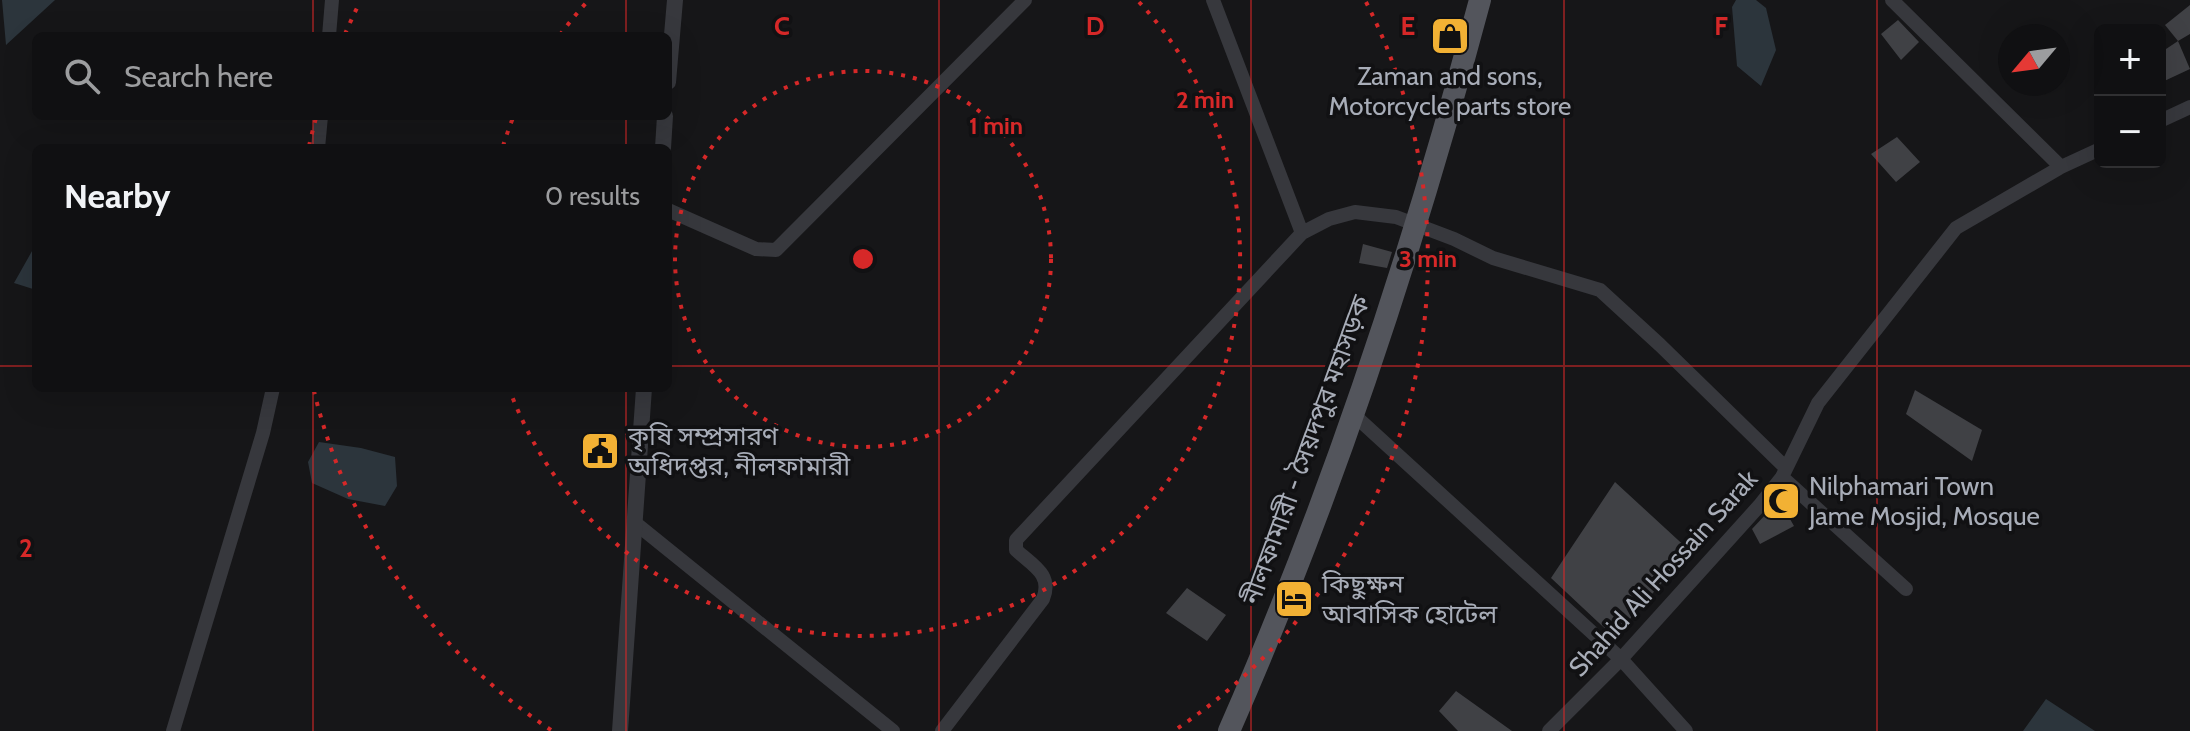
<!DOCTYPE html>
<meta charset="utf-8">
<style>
:root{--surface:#101012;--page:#1e1e20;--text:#f1f3f6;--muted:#9c9d9f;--line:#303032}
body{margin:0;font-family:Cabin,"Noto Sans Bengali",sans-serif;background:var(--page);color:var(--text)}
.controls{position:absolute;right:24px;top:24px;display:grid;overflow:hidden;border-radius:12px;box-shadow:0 8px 32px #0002}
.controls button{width:72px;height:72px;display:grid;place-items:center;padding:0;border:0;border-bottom:2px solid var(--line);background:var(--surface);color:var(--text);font:40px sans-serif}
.compass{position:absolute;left:1998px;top:24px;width:72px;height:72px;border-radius:50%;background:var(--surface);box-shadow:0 8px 32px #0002;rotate:241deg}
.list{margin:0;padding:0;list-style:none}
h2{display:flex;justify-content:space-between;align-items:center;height:104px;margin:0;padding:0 32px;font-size:34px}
h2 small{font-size:26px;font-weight:400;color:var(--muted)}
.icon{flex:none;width:44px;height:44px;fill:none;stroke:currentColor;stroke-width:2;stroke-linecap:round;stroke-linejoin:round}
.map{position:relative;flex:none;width:2190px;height:731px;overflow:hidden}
.search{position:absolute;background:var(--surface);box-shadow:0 8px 32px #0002;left:32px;top:32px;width:640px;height:88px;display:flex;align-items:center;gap:20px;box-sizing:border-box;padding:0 28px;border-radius:12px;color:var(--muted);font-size:30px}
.panel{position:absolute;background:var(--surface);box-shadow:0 8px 32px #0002;left:32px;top:144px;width:640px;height:248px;border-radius:12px}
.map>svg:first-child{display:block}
</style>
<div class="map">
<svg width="2190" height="731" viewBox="0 0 2190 731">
<rect width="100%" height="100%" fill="#161618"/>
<path fill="#2c353c" d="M2 0H55L6 45Z
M1736 0H1756L1766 8 1776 50 1761 86 1737 66 1732 7Z
M36 244V284L33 289 14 283Z
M319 442 361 448 395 457 397 486 385 506 348 499 312 483 308 462Z
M2046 699 2095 731H2023Z"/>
<path fill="#404145" d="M2190 5V34L2178 41 2165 25Z
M1898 20 1919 42 1901 60 1881 34Z
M2178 41 2190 69 2160 83V53Z
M1897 137 1920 162 1896 182 1871 154Z
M1363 244 1392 252 1387 268 1359 263Z
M1915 390 1982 430 1972 461 1906 414Z
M1615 482 1690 551 1614 637 1551 578Z
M1782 505 1794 526 1760 544 1752 529 1766 514Z
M1187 588 1226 615 1207 641 1166 613Z
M1456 691 1512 731H1458L1439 711Z"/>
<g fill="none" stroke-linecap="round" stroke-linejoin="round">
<path stroke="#37383d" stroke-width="14" d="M1213 0 1302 233
M1892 0 2061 167
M329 36 332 0
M2160 121 2190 107
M318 148 321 116
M668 210 756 249 776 250 1025 0
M1353 414 1621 659 1686 731
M1782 477 1906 589
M634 522 893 731
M173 731 263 433 273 388
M942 731 1043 599C1053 574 1032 565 1016 550V540L1302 233 1329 219 1355 212 1396 217 1454 239 1493 258 1600 290 1660 345 1786 468
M1549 731 1621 659 1759 506 1782 477 1818 403 1956 228 2061 167 2100 149"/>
<path stroke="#37383d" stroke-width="16" d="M668 82 675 0
M663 148 665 116
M620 731 644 388"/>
<path stroke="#53555c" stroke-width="22" d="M1229 731C1332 497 1414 247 1480 0"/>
</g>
<path fill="none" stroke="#d62828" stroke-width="2" stroke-opacity="0.55" d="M313 0V36M626 0V36M939 0V731M1251 0V731M1564 0V731M1877 0V731M313 116V148M626 116V148M0 366H36M668 366H2190M313 388V731M626 388V731"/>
<g fill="none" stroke="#d62828" stroke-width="4" stroke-dasharray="4 8">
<circle cx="863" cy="259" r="188"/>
<path d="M503 146A377 377 0 0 1 513 118M560 35A377 377 0 0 1 587 2M1139 2A377 377 0 1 1 510 391"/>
<path d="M551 730A565 565 0 0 1 314 391M309 146A565 565 0 0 1 316 118M345 34A565 565 0 0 1 360 2M1366 2A565 565 0 0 1 1175 730"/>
</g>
<defs>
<symbol id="shop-square" viewBox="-11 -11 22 22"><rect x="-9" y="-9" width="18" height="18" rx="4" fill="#f2b134" stroke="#111113"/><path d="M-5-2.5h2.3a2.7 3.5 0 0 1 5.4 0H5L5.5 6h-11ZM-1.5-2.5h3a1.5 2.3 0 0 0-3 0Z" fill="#111"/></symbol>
<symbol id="civic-square" viewBox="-11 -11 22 22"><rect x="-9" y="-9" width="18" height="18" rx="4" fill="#f2b134" stroke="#111113"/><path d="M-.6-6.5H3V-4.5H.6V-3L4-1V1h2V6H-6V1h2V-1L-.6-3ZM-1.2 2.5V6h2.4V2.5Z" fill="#111"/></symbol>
<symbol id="mosque-square" viewBox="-11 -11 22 22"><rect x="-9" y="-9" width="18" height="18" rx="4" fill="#f2b134" stroke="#111113"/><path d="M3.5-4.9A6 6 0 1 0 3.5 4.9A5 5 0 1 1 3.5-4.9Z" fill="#111"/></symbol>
<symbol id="hotel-square" viewBox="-11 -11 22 22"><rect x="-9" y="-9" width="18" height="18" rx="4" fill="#f2b134" stroke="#111113"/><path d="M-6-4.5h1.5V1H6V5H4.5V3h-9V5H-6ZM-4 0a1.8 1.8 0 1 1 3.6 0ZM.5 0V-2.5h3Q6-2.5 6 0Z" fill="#111"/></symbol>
</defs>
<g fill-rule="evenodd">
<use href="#shop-square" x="1428" y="14" width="44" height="44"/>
<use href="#civic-square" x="578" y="429" width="44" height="44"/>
<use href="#mosque-square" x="1759" y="479" width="44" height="44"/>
<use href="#hotel-square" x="1272" y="577" width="44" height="44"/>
</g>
<g text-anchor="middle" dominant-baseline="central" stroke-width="7" stroke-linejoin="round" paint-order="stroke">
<g font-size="26" fill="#a8adb8" stroke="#111113" text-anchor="start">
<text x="1450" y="76" text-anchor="middle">Zaman and sons,<tspan x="1450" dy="30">Motorcycle parts store</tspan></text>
<text x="628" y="436">কৃষি সম্প্রসারণ<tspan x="628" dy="30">অধিদপ্তর, নীলফামারী</tspan></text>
<text x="1809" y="486">Nilphamari Town<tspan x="1809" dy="30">Jame Mosjid, Mosque</tspan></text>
<text x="1322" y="584">কিছুক্ষন<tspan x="1322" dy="30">আবাসিক হোটেল</tspan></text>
</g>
<g font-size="26" fill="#a8adb8" stroke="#111113">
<text transform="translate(1306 450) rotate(-70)">নীলফামারী - সৈয়দপুর মহাসড়ক</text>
<text transform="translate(1663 573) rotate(-48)">Shahid Ali Hossain Sarak</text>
</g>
</g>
<g font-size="26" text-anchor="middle" font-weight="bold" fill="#d62828" stroke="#111113" stroke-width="7" stroke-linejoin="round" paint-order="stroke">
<text x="782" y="35">C</text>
<text x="1095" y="35">D</text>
<text x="1408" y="35">E</text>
<text x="1721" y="35">F</text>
<text x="26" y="557">2</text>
</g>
<circle cx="863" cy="259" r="12" fill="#d62828" stroke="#111113" stroke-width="4"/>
<g font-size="24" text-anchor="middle" font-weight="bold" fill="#d62828" stroke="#111113" stroke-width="7" stroke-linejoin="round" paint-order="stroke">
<text x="1205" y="108">2 min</text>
<text x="996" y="134">1 min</text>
<text x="1428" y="267">3 min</text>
</g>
</svg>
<div class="controls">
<button>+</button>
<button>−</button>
</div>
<svg class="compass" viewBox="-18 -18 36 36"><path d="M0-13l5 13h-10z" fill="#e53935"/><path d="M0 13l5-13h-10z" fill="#9c9d9f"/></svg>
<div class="search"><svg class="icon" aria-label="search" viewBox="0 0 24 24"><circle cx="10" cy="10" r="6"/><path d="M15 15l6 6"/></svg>Search here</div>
<section class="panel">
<h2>Nearby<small>0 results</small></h2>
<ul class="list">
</ul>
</section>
</div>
